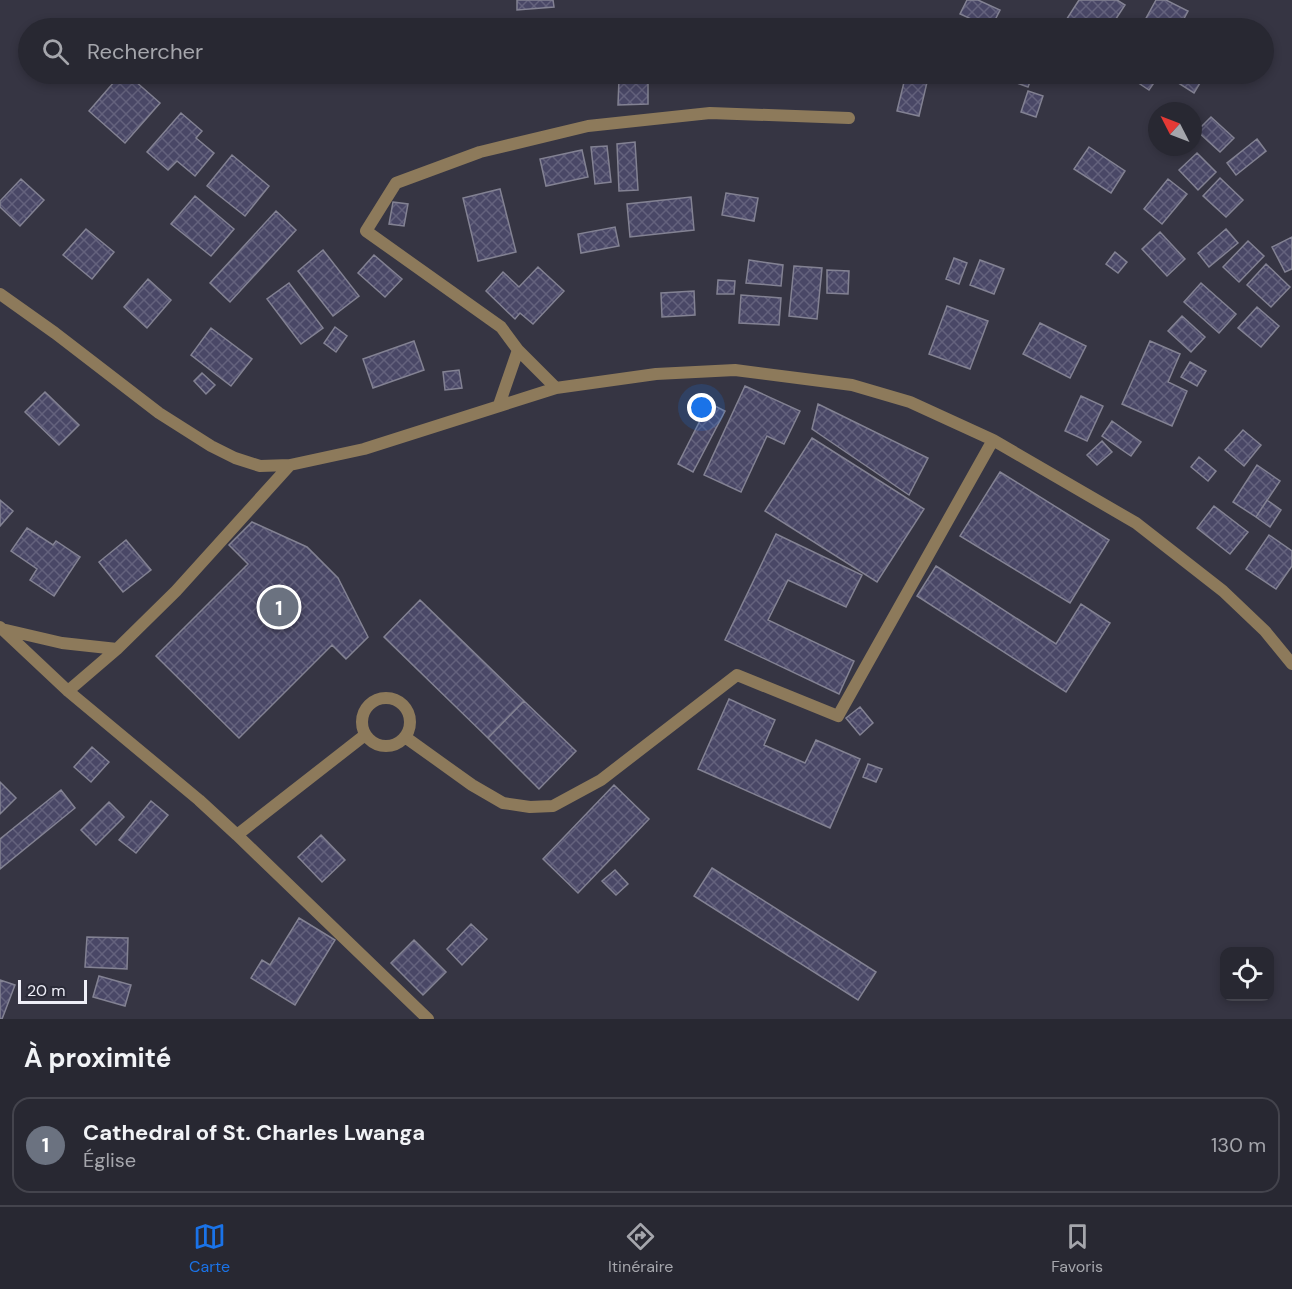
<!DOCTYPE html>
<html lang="fr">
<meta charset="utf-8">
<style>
:root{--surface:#282832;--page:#34343e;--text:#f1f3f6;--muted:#a5a6ac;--line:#44444d;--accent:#1a73e8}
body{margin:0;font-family:"DM Sans",sans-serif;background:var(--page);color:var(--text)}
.controls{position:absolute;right:18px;bottom:18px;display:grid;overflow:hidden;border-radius:12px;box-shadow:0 3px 9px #0003}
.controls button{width:54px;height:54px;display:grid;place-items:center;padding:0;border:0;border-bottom:2px solid var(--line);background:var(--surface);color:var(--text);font:30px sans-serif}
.compass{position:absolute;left:1148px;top:102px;width:54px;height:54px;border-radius:50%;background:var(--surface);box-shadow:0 3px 9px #0003;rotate:312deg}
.scale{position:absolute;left:18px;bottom:15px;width:69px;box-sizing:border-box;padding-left:6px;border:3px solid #eeeef7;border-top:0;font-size:16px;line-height:21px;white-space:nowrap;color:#eeeef7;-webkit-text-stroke:4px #2b2b38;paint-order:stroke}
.you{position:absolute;left:702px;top:408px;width:21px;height:21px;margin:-15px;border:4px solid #fff;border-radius:50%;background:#1a73e8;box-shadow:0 0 0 9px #1a73e833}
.badge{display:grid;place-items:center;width:39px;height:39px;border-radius:50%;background:var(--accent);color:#fff;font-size:20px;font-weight:700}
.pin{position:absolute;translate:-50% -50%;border:3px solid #fff;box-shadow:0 2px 6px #0006}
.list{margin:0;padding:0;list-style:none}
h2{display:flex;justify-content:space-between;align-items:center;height:78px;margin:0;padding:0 24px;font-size:26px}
h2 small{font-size:20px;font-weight:400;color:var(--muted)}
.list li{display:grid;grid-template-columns:39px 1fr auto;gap:18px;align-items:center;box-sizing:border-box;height:96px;margin:0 12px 12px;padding:0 12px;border:2px solid var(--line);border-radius:18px}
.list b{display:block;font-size:22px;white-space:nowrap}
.list p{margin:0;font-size:20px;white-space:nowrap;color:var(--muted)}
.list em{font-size:20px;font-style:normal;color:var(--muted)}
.icon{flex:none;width:33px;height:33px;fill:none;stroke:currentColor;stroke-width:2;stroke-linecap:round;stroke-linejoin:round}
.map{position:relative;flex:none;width:1292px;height:1019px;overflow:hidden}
.search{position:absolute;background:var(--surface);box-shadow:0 3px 9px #0003;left:18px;right:18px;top:18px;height:66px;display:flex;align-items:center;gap:15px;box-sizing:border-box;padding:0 21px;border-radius:33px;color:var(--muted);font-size:22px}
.sheet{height:186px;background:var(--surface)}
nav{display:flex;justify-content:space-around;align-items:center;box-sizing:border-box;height:84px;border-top:2px solid var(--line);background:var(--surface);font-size:16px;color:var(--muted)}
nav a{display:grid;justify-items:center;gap:3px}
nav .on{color:var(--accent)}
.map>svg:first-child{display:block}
</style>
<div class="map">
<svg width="1292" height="1019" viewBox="0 0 1292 1019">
<defs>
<pattern id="building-cross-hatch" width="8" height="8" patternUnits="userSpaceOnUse" patternTransform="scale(1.5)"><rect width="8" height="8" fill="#494766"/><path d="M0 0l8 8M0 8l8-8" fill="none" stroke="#64627d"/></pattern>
</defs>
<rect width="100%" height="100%" fill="#363543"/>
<path fill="url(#building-cross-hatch)" stroke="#838293" stroke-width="1.5" d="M517 0H553L554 7 517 10Z
M967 0H978L1000 10 991 28 960 14Z
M1079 0H1117L1125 5 1110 28H1061Z
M1156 0H1166L1188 11 1179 28H1157L1144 22Z
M121 74H127L160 103 125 143 89 111Z
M544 74H587V82L544 81Z
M843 74H886L885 81Z
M906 74H929L919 116 897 111Z
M992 74H1033L1028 87Z
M1125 74H1160L1149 90Z
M1175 74H1185L1200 83 1194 93 1172 79Z
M619 79H648V104L618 105Z
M1028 91 1043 96 1036 117 1021 112Z
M181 113 202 131 196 138 214 153 195 176 177 161 168 170 147 152Z
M1211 117 1234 138 1220 152 1197 131Z
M1257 139 1266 151 1236 175 1227 163Z
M635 142 638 190 619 191 617 144Z
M607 146 611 182 595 184 591 147Z
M1089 147 1125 171 1111 193 1074 169Z
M582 150 588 177 546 186 540 159Z
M1197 153 1216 172 1198 190 1179 170Z
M232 155 269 186 245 216 207 186Z
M1220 178 1243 200 1226 217 1203 196Z
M21 179 44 200 20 226 0 207V201Z
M1168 179 1187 194 1162 224 1144 209Z
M500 189 516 252 478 261 463 198Z
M726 193 758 198 754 221 722 215Z
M195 196 234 229 211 256 171 224Z
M691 197 694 230 630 237 627 204Z
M393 202 408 204 404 226 389 224Z
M276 211 296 230 230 302 210 283Z
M615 227 619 246 581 253 578 234Z
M86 229 114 252 92 279 63 255Z
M1226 229 1238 243 1209 267 1198 253Z
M1160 232 1185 259 1167 276 1142 249Z
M1292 237V269L1285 272 1272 247Z
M1248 241 1264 256 1239 282 1223 267Z
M323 250 359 296 333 316 298 271Z
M1115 252 1127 262 1118 273 1106 264Z
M374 255 402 279 385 297 358 273Z
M954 258 967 263 959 284 946 279Z
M749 260 783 265 781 286 746 283Z
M980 260 1004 269 994 294 970 285Z
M1266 264 1290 287 1271 307 1247 285Z
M794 266 822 268 817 319 789 316Z
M538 267 564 291 533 324 520 313 515 319 486 291 503 272 519 287Z
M827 270 849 271 848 294 827 293Z
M148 279 171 300 147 328 124 307Z
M718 280 735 281 734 294H717Z
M289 283 323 328 301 344 267 299Z
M1201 283 1236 314 1219 333 1184 302Z
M694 291 695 315 662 317 661 293Z
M741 295 781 298 779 325 739 323Z
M947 306 988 321 970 369 929 354Z
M1257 307 1279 326 1261 347 1238 328Z
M1182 316 1205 337 1191 352 1168 331Z
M1040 323 1086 346 1070 378 1023 354Z
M335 327 347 336 336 352 324 343Z
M211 328 252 359 231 386 191 355Z
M414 341 424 370 373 388 363 359Z
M1150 341 1180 354 1168 382 1187 391 1172 426 1122 404Z
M1190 362 1206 371 1197 386 1181 377Z
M459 370 462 388 445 390 443 372Z
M202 373 215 385 206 394 194 381Z
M745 386 800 411 784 444 767 436 741 492 704 475Z
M45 392 79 425 59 445 25 412Z
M1081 396 1103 406 1087 441 1065 431Z
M709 403 725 411 693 472 678 464Z
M818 404 928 458 909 495 812 429Z
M1112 421 1141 442 1131 456 1102 436Z
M1243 430 1261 445 1244 466 1225 450Z
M812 438 924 509 877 582 765 511Z
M1102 441 1112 452 1097 465 1087 455Z
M1199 457 1216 471 1208 481 1191 467Z
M1257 465 1280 481 1256 517 1233 502Z
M1000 472 1109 540 1070 603 960 536Z
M0 500 13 511 0 526Z
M1267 500 1281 510 1270 527 1256 517Z
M1214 506 1248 532 1230 554 1197 528Z
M252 522 307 547 338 578 368 637 346 659 332 645 239 738 156 656 248 564 229 545Z
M27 528 53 545 56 541 80 557 54 596 30 580 37 569 11 551Z
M776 534 862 575 846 607 788 580 768 620 854 661 839 694 725 640Z
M1269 535 1292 551V566L1276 589 1246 569Z
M126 540 151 570 123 592 99 562Z
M936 566 1056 644 1081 604 1110 623 1066 692 917 596Z
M420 600 524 701 488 738 384 637Z
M729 699 775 720 764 745 805 763 816 740 860 759 830 828 698 769Z
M524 701 576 751 539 789 488 738Z
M860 707 873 723 860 735 846 718Z
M92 747 109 762 91 782 74 767Z
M868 764 882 769 876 782 863 777Z
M0 782 16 798 0 814Z
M614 785 649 819 578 893 543 859Z
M61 790 75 808 0 869V839Z
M151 801 168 815 136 853 119 840Z
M109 802 124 817 96 845 81 830Z
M321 835 345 860 322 882 298 857Z
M712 868 876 972 858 1000 694 896Z
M615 870 628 884 616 895 602 881Z
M299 918 335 940 295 1005 251 978 262 960 270 965Z
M471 924 487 939 462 965 447 949Z
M87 937 128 938 127 969 85 967Z
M414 940 446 972 423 995 391 963Z
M99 976 131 985 125 1006 93 997Z
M0 980 15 985 2 1019H0Z"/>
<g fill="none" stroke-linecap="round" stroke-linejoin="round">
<path stroke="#8d7a5b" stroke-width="12" d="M0 294 55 333 159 413 211 446 235 458 260 466 290 465 364 449 556 388 656 374 735 370 852 385 910 402 993 440 1136 523 1223 591 1265 631 1292 664
M556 388 518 350 501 327 366 231 396 183 480 152 588 126 710 113 849 118
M499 405 518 350
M0 627 68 691 199 800 237 835 365 735
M6 630 62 643 117 649
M68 691 117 649 176 591 290 465
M362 722a24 24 0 1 1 48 0a24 24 0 1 1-48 0Z
M405 737 472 785 503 803 530 807 553 806 601 780 737 675 838 716 993 440
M237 835 428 1019"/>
</g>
</svg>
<div class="controls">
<button><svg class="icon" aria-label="locate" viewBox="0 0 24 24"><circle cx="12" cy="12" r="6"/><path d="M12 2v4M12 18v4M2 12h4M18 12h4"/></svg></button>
</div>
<svg class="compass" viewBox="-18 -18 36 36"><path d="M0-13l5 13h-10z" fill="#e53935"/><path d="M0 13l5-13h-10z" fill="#a5a6ac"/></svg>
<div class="scale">20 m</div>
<div class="you"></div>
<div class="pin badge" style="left:279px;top:607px;background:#6b7280">1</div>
<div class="search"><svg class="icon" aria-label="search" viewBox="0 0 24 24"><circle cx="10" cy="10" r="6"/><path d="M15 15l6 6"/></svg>Rechercher</div>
</div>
<section class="sheet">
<h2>À proximité<small></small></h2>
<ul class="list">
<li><span class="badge" style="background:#6b7280">1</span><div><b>Cathedral of St. Charles Lwanga</b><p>Église</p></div><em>130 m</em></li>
</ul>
</section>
<nav>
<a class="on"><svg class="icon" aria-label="map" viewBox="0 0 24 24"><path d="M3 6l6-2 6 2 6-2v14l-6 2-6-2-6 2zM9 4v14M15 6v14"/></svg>Carte</a>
<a><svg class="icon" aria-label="directions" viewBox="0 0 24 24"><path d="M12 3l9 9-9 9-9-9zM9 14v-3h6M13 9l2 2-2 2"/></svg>Itinéraire</a>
<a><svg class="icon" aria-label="saved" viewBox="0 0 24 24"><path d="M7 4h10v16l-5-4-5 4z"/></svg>Favoris</a>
</nav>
